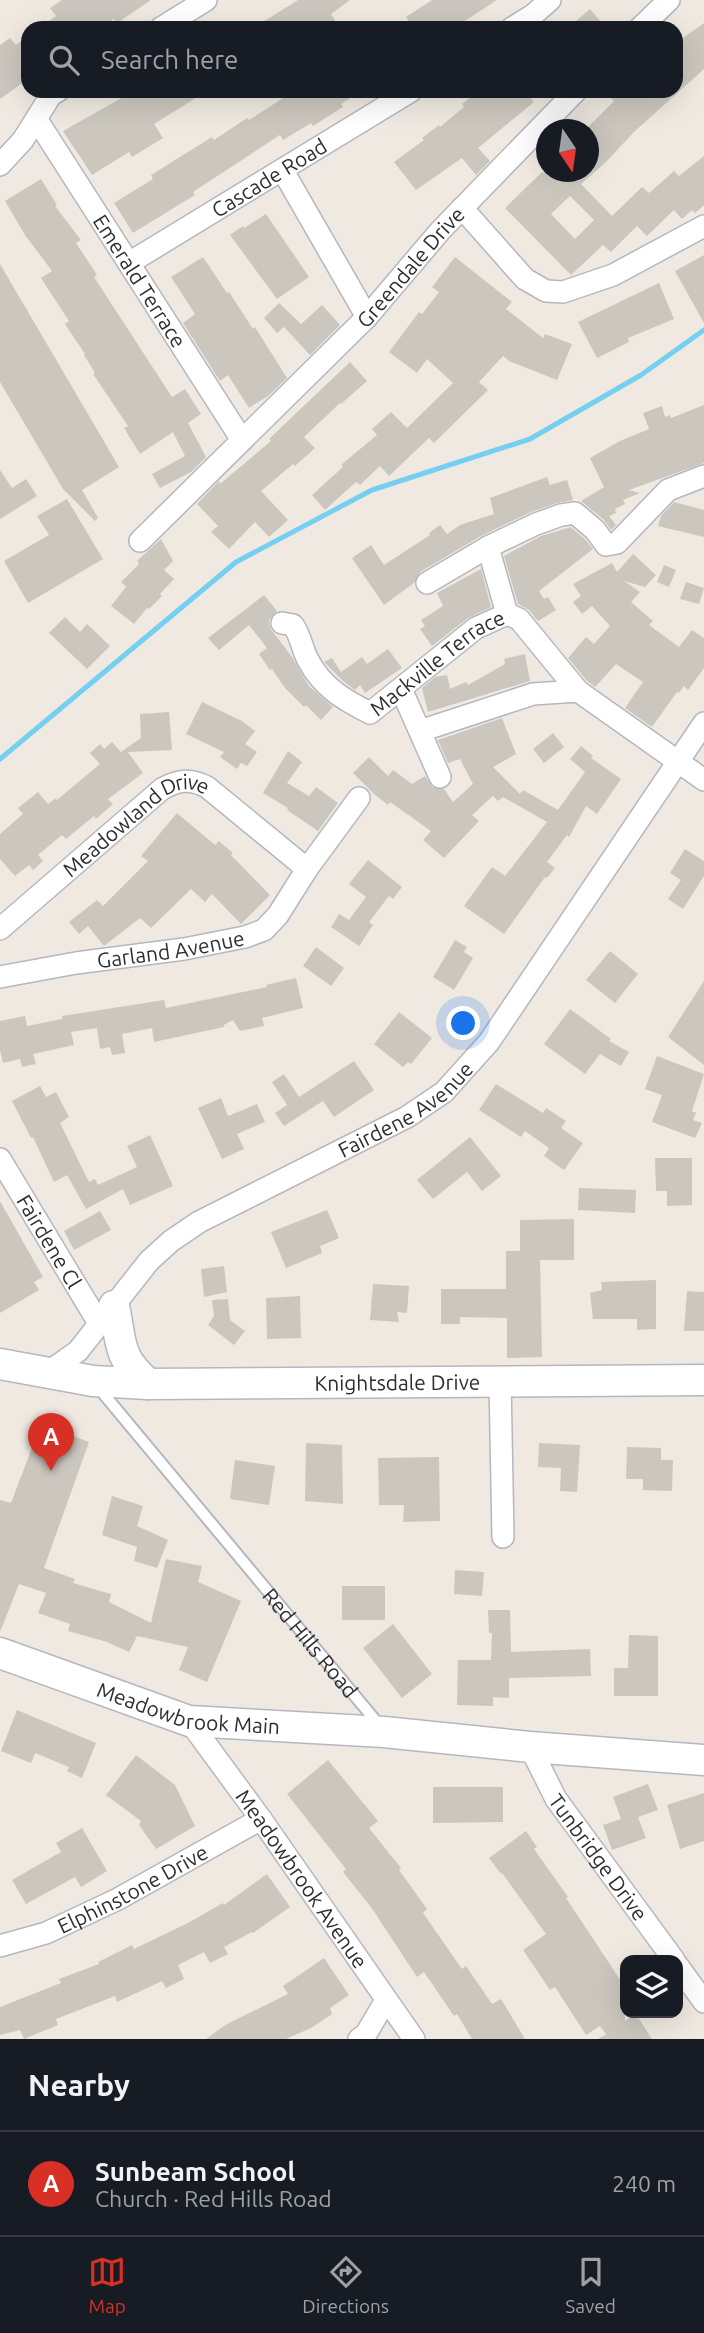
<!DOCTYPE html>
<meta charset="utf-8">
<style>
:root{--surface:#171b24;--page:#20242c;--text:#f1f3f6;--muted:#9ea1a6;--line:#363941;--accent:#d93025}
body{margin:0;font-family:Ubuntu,sans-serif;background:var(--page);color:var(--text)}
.controls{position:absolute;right:21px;bottom:21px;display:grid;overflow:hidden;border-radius:14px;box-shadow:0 7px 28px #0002}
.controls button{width:63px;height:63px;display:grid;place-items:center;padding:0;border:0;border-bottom:2px solid var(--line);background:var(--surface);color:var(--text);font:35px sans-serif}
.compass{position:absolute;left:536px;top:119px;width:63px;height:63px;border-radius:50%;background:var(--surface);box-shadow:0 7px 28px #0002;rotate:167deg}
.you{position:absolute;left:464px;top:1024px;width:24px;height:24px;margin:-18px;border:5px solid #fff;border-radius:50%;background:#1a73e8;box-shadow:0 0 0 10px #1a73e833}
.badge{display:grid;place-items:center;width:46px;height:46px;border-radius:50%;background:var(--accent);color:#fff;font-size:23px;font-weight:700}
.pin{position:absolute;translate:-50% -58px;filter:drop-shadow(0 2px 4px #0008)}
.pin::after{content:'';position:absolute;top:37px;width:24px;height:21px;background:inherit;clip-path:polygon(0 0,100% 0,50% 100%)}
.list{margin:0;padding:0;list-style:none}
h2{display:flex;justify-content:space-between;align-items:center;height:91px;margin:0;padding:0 28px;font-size:30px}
h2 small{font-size:23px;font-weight:400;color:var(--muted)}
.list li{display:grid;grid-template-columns:46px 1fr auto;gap:21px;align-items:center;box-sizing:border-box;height:105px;padding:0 28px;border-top:2px solid var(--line)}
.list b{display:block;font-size:26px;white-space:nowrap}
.list p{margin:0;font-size:23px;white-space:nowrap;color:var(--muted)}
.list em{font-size:23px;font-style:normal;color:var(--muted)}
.icon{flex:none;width:38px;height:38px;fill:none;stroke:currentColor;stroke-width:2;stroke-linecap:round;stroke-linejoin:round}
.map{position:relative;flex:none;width:704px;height:2039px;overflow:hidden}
.search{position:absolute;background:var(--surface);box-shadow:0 7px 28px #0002;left:21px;right:21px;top:21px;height:77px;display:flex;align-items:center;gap:18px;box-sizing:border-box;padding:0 24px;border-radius:21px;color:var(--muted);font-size:26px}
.sheet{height:196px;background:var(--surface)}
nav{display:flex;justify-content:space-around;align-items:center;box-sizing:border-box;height:98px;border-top:2px solid var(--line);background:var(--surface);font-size:19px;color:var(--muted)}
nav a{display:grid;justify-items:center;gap:4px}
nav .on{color:var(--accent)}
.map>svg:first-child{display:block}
</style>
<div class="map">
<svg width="704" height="2039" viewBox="0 0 704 2039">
<rect width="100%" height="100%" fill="#efe9e1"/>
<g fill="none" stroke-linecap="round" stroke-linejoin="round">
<path stroke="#75cff0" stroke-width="5" d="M0 759 236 562 372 490 530 439 641 375 704 330"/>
</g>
<path fill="#cbc7bf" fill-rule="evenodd" d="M62 0H151L117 23 114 19 100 28H39L56 16 50 8Z
M298 0H350L331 14 340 28H253Z
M432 0H497L454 28H413L406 17Z
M590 9 606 28H568Z
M704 23V69L634 132 605 163 581 184 612 216 642 187 649 193 674 171 679 176 704 156V205L695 213 692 210 682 219 674 210 647 236 637 226 611 252 603 245 571 275 505 208 542 172H589V126L614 101 605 91H676V43ZM570 196 594 220 575 239 551 214Z
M28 36V79L0 99V45L10 38 16 45Z
M134 91H207L154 124 163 138 132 157 129 152 92 175 63 131Z
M294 91H361L341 104 343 107 313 126 311 123 283 140 280 135 193 192 195 195 133 233 114 203 153 179 151 175 212 137 214 140 247 118 249 120Z
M489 91H525L534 102 478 148 490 161 476 175 462 158 416 190 394 162 424 140 422 138 439 125 440 127 464 107 462 104 476 93 480 98Z
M41 179 57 205 55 206 81 240 76 243 97 275 94 277 172 397 185 389 201 414 188 423 206 457 191 472 160 488 152 474 185 456 173 432 140 454 124 428 128 426 93 374 95 373 84 355 85 354 65 324 69 321 41 278 52 271 25 235 5 201Z
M266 214 309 277 277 299 230 235 243 226 244 228Z
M704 255V323L675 271Z
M203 257 227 293 229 292 253 329 255 327 287 378 268 396 249 408 228 375 220 381 183 323 195 314 171 277Z
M455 257 512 302 506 309 543 338 545 334 572 344 557 380 509 361 503 356 479 382 488 390 434 443 429 438 389 476 380 466 360 485 356 482 325 510 312 495 343 467 341 465 377 435 372 429 391 412 407 428 453 383 427 359 417 373 389 352 419 312 422 314 439 292 432 287Z
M0 264 119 467 82 490 98 518 95 521 63 489 0 382Z
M659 283 674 319 628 338 629 342 597 358 578 322Z
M279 303 301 324 322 305 340 325 310 355 284 327 277 333 264 318Z
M350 362 367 381 341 404 340 403 304 437 315 448 295 466 293 464 261 491 288 520 269 537 255 522 229 549 211 532 218 526 197 504 219 481 220 484 271 441 269 439Z
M704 405V463L629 490 640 493 623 500 625 504 615 509 616 513 609 516 616 525 611 530 604 520 581 501 604 487 590 458 620 441 649 429 643 413 662 406 665 417 670 415 671 418Z
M0 470 12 488 26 479 37 496 0 519Z
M547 477 550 485 567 480 573 500 557 503 531 512 481 536 420 572 414 583 384 605 352 558 371 545 384 565 430 535 429 533 440 525 447 534 460 525 494 514 490 498Z
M67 499 103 559 28 603 4 561 49 535 37 516Z
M674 502 704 510V537L658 526 661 516Z
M571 527 585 539 593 549 539 591 544 599 548 597 556 610 538 621 529 610 518 604 504 556 541 536Z
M161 539 173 561 164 570 174 579 160 594 162 596 149 609 147 608 134 624 111 606 126 587 121 582 139 564 137 561Z
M633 554 656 575 645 587 624 581 640 592 631 602 653 621 649 625 679 647 692 630 704 638V668L688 690 684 686 679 693 677 692 652 727 625 708 643 682 616 664 595 687 587 681 568 658 586 637 594 644 610 626 592 606 582 614 573 602 581 596 573 584 612 563 617 572Z
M664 565 676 570 669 587 657 582Z
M481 569 491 607 468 618 432 646 420 629 425 626 421 620 443 606 437 593Z
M686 582 704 588 699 604 680 599Z
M264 595 277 611 269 620 270 628 292 657 309 686 333 707 321 720 306 705 304 707 285 688 272 669 270 670 259 654 267 648 249 625 219 650 208 638Z
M65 617 80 632 87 624 110 646 87 669 49 633Z
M388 649 402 668 365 693 360 685 355 690 343 681 324 662 332 658 341 672 362 657 367 664Z
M525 654 530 681 428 712 422 688 435 677 447 675 450 689 466 682 468 685 505 664 504 659Z
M202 702 242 721 255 731 245 744 257 752 247 766 241 763 237 769 220 757 224 752 186 734Z
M169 712 172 750 128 752 143 773 108 799 113 804 96 819 94 816 66 839 62 835 38 855 43 861 33 870 29 865 15 876 0 859V834L23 814 18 808 38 792 48 804 56 798 57 800 100 764 90 753 100 744 104 749 112 742 121 752 141 738 140 714Z
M502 718 516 754 493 767 520 794 523 790 558 810 585 772 570 759 581 746 593 756 591 758 621 779 597 814 586 806 569 837 567 835 547 862 555 868 547 878 545 877 504 934 464 906 492 867 505 876 547 822 503 797 498 801 493 796 472 815 479 821 444 858 423 840 431 831 390 802 388 805 374 794 353 773 369 757 388 776 393 770 412 784 425 776 432 787 444 789 453 802 473 784 460 759 448 763 438 740Z
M553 733 564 747 544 763 533 749Z
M288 751 302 762 287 783 309 796 316 787 338 803 318 831 287 810 288 808 263 793Z
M177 813 215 845 219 841 233 853 231 855 270 895 241 924 212 894 205 902 191 889 151 928 140 918 104 946 88 926 79 934 69 922 97 900 103 906 148 861 141 856Z
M685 849 704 861V876L683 909 668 899 681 880 670 873Z
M368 860 402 887 393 899 389 896 369 922 373 925 359 946 331 927 339 914 349 920 366 897 349 884Z
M455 940 467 947 464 952 473 958 454 990 433 977Z
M316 947 344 968 331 986 303 966Z
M610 951 638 974 615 1003 586 980Z
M296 978 303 1008 262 1018 264 1026 240 1031 233 1020 224 1025V1027L154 1042 152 1028 122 1034 125 1053 112 1055 110 1047 100 1049 97 1028 71 1032 74 1045 33 1054 36 1064 22 1067 20 1059 3 1063 0 1050V1021L25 1016 27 1026 62 1019V1016L164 1000 166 1008 267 987 266 985Z
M704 981V1065L668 1037Z
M570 1009 611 1039 609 1041 629 1052 621 1066 600 1054 585 1074 544 1044Z
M399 1012 432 1038 411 1064 408 1062 403 1067 374 1044Z
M657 1056 704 1074 692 1111 696 1113 693 1120 702 1123 695 1138 652 1122 662 1095 645 1089Z
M354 1061 374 1090 334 1117 323 1101 284 1126 275 1113 287 1105 272 1082 284 1074 299 1097Z
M496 1084 543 1113 546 1108 566 1121 561 1128 583 1143 564 1170 544 1156 549 1148 525 1131 521 1137 479 1110Z
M40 1086 46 1097 56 1092 69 1117 60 1123 89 1182 95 1179 98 1185 137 1167 127 1146 150 1135 173 1186 130 1205 123 1189 86 1209 67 1175 54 1182 33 1137 31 1138 12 1101Z
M221 1098 228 1116 257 1104 265 1122 237 1134 244 1149 222 1159 198 1108Z
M470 1137 501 1176 482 1191 467 1172 433 1199 417 1180Z
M655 1158H692V1205L667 1206V1191H656Z
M579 1188 636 1190 635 1213 578 1210Z
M0 1201 43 1277 34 1282 39 1290 0 1313Z
M327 1210 339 1238 320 1246 322 1253 286 1268 271 1232Z
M100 1211 111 1230 74 1250 64 1231Z
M574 1219V1260H540L542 1357 507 1358V1318L460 1317V1324H441V1289H506V1251H520V1220Z
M224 1266 227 1292 204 1297 201 1269Z
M656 1280V1329L637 1330V1319H593L590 1293 602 1290 601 1282Z
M373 1284 409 1286 407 1313 397 1312 399 1322 370 1320Z
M687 1291 704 1292V1331H684Z
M300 1296 301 1338 267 1339 266 1298Z
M228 1299 230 1320 245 1331 234 1345 208 1325 214 1316 212 1300Z
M41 1424 89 1442 44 1568 75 1579 73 1583 111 1594 109 1602 151 1623 166 1559 202 1566 198 1582 241 1601 207 1682 179 1670 188 1647 137 1636 129 1652 107 1642 68 1631 70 1624 38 1613 46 1593 19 1584 0 1632V1500L11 1503Z
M306 1443 342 1445 343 1504 305 1501Z
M539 1443 580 1445 577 1492 560 1491 561 1468 538 1467Z
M627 1447 661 1448V1460H673L672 1491 643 1490V1479H626Z
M439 1457 440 1521 403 1522 404 1505H379L378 1458Z
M235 1460 275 1466 269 1505 230 1499Z
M112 1496 143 1506 137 1526 168 1540 157 1568 134 1561 137 1547 102 1535Z
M455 1570 484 1572 482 1596 454 1594Z
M342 1586H385V1620H342Z
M488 1610H510L511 1652 590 1649 591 1676 509 1678V1698L493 1697V1706L457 1705 458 1660H491L492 1633H489Z
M393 1624 432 1674 402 1698 363 1648Z
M629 1635 658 1636V1696H614V1668H628Z
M17 1710 96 1743 82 1778 67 1771 69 1767 35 1753 31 1763 1 1751Z
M136 1755 175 1785 195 1826 156 1849 139 1825 141 1821 106 1795Z
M328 1760 378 1821 369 1828 401 1868 399 1870 427 1909 423 1913 462 1969 466 1966 492 2004 501 1999 525 2039H472L457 2014 454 2016 424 1972 417 1977 371 1907 343 1872 346 1869 287 1794Z
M648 1784 658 1810 638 1817 646 1838 612 1850 603 1825 621 1819 613 1797Z
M433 1787H503V1822L433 1823Z
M704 1793V1841L680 1849 667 1805Z
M82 1828 107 1871 81 1887 75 1877 26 1904 12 1880 61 1852 56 1843Z
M526 1831 537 1847 534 1849 568 1897 566 1898 625 1987V2021L636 2014 652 2039H598L606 2034 600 2026 586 2035 555 1987 550 1990 523 1950 546 1934 502 1873 501 1874 489 1858Z
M267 1874 290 1907 253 1933 252 1932 224 1947 228 1954 210 1963 204 1952 178 1965 184 1979 166 1988 162 1981 117 2002 115 1996 56 2019 58 2025 24 2039 20 2030 0 2035V2007L61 1983 59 1979 99 1964 98 1962 132 1945 134 1949 188 1923 223 1903 224 1905Z
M324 1958 349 1995 330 2008 332 2014 311 2028 286 2039H206L227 2024 288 1994 283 1986Z"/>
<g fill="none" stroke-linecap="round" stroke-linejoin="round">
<defs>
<g id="lane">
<path id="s1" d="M97 1386 380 1726"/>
</g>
<g id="street">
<path d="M161 28 206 0"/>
<path d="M512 28 533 15 550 0"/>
<path d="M640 28 669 0"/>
<path id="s2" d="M37 120 242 440"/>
<path d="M0 165 23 140 51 95 58 91"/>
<path d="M283 171 367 317"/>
<path d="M462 208 525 279 546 291 563 292 613 275 704 226"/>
<path id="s3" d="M129 263 411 91"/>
<path id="s4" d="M140 541 367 317 440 231 576 91"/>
<path d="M488 547 507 614"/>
<path d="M427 583 488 547 536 524 561 515 575 513 595 530 606 545 617 543 668 490 704 476"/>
<path id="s5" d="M282 623 293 625C301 636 302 649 308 660 322 687 344 700 370 713L476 628 507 614 519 619 578 691 704 780"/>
<path d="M401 689 440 777"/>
<path d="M420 731 533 694 578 691"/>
<path id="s6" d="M0 929 162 789C178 780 190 778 207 787L307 869"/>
<path id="s7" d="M0 977 76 963 184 949 245 937 264 930 278 915 307 869 359 798"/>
<path id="s8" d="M0 1159 100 1325"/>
<path id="s9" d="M47 1373 78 1351 149 1261 171 1241 199 1222 407 1117 444 1092 489 1042 704 723"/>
<path d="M500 1381 503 1537"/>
<path id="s10" d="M189 1721 261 1819 414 2039"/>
<path id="s11" d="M530 1747 556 1799 674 1960"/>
<path id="s12" d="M0 1946 46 1933 118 1899 261 1819"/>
<path d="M678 1966 704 2002"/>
<path d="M359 2039 366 2034 386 2000"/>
</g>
<g id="secondary">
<path d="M114 1306C122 1345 117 1356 148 1384"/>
<path id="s13" d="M0 1364 93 1381 148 1384 704 1380"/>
<path id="s14" d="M0 1653 189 1721 384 1732 530 1747 704 1760"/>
</g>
</defs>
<use href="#lane" stroke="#b4b7c1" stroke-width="14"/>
<use href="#street" stroke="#b4b7c1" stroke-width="24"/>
<use href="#secondary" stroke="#b4b7c1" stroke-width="33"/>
<use href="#lane" stroke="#fff" stroke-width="10"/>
<use href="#street" stroke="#fff" stroke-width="21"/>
<use href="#secondary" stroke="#fff" stroke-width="30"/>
</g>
<g text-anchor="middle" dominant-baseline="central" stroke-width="5" stroke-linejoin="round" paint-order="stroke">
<g font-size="21" fill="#2e2e2e" stroke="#fff">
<text stroke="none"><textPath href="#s3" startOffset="164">Cascade Road</textPath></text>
<text stroke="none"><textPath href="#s4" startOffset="385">Greendale Drive</textPath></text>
<text stroke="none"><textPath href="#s2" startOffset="191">Emerald Terrace</textPath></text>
<text stroke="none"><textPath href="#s5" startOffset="217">Mackville Terrace</textPath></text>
<text stroke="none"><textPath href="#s6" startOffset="175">Meadowland Drive</textPath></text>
<text stroke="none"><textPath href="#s7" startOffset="173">Garland Avenue</textPath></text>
<text stroke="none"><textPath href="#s9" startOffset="452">Fairdene Avenue</textPath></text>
<text stroke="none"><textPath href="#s8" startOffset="96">Fairdene Cl</textPath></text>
<text stroke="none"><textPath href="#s13" startOffset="399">Knightsdale Drive</textPath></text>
<text stroke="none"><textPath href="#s1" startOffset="334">Red Hills Road</textPath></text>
<text stroke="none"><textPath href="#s14" startOffset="198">Meadowbrook Main</textPath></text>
<text stroke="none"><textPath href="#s11" startOffset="130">Tunbridge Drive</textPath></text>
<text stroke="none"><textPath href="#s10" startOffset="194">Meadowbrook Avenue</textPath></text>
<text stroke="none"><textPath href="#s12" startOffset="145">Elphinstone Drive</textPath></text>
</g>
</g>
</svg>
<div class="controls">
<button><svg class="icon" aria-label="layers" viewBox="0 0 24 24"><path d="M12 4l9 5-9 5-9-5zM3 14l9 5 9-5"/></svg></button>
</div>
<svg class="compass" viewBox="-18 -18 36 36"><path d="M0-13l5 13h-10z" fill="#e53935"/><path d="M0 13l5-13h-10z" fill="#9ea1a6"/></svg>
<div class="you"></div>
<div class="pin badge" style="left:51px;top:1471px">A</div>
<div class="search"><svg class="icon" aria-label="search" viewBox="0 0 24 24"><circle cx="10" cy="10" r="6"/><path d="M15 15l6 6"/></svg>Search here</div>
</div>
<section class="sheet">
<h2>Nearby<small></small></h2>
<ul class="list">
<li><span class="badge">A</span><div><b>Sunbeam School</b><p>Church · Red Hills Road</p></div><em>240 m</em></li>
</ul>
</section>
<nav>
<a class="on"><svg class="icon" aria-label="map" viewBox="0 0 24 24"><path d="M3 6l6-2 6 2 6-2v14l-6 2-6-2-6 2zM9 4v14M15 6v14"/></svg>Map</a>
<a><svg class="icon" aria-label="directions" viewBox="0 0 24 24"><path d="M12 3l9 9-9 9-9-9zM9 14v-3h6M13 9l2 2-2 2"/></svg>Directions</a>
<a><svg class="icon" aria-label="saved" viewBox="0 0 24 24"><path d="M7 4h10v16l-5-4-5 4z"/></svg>Saved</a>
</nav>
